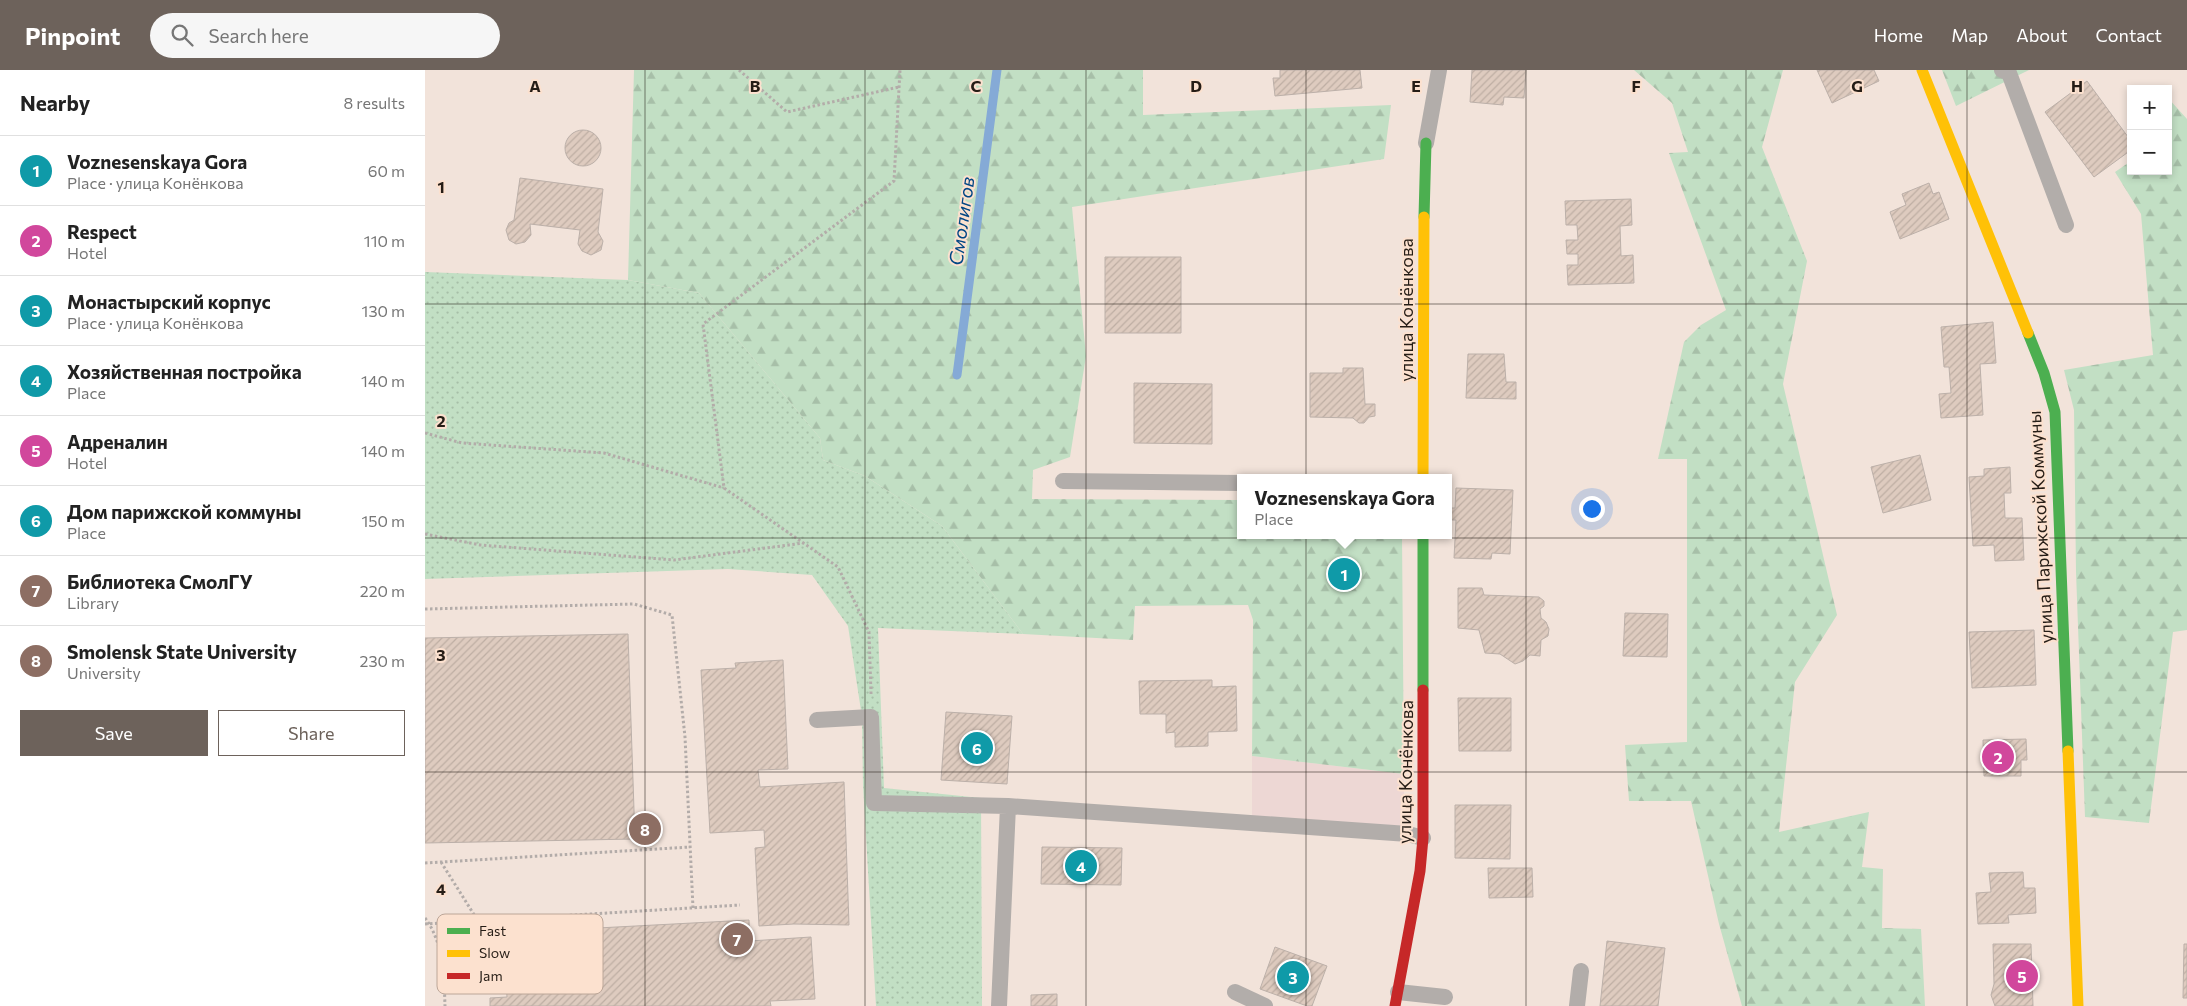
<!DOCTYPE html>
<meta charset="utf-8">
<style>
:root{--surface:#fff;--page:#f6f6f6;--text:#222;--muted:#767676;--line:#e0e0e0;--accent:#6d625b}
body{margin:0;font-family:Commissioner,sans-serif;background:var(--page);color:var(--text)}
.controls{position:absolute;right:15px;top:15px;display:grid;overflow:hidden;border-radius:0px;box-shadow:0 2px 8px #0003}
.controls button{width:45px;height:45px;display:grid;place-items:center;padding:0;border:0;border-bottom:1px solid var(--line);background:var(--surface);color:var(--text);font:25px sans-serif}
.you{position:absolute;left:1166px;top:438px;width:18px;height:18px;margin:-12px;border:4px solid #fff;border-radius:50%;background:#1a73e8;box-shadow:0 0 0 8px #1a73e833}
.badge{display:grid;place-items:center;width:32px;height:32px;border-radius:50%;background:var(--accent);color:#fff;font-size:16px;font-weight:700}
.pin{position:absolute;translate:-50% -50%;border:2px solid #fff;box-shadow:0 1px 5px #0006}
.popup{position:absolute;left:812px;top:404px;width:215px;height:65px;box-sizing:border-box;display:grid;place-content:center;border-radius:0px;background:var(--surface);filter:drop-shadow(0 1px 4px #0005);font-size:16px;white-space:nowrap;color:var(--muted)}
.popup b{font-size:19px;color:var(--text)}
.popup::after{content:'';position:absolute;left:50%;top:100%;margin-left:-10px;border:10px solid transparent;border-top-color:var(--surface)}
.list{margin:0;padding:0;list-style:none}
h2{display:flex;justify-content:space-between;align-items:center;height:65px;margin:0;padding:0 20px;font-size:21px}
h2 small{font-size:16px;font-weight:400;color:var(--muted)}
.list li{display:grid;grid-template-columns:32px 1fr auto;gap:15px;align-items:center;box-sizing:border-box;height:70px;padding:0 20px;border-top:1px solid var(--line)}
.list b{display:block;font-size:19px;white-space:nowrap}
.list p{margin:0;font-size:16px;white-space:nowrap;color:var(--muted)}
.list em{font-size:16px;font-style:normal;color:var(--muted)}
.actions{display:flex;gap:10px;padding:15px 20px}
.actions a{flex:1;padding:11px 0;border:1px solid var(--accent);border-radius:0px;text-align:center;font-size:18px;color:var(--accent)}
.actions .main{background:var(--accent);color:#fff}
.icon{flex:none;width:28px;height:28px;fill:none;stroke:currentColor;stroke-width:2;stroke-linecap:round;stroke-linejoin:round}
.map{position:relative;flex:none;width:1762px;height:936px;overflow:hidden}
header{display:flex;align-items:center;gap:30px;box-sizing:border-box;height:70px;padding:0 25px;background:var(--accent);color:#fff}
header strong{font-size:24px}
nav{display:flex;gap:28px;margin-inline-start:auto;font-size:18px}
.search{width:350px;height:45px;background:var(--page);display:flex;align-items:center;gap:12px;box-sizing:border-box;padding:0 18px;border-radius:28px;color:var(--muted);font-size:19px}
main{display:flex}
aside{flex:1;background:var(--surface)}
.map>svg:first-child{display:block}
</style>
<header>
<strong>Pinpoint</strong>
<div class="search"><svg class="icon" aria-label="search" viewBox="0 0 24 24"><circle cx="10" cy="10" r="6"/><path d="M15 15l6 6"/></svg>Search here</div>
<nav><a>Home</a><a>Map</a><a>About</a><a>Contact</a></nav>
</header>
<main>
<aside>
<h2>Nearby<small>8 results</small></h2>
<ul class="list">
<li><span class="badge" style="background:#0f9aa8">1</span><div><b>Voznesenskaya Gora</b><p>Place · улица Конёнкова</p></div><em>60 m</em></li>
<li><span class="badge" style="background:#d1479c">2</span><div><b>Respect</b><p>Hotel</p></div><em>110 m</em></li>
<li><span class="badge" style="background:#0f9aa8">3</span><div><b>Монастырский корпус</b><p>Place · улица Конёнкова</p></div><em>130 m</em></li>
<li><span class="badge" style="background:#0f9aa8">4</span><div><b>Хозяйственная постройка</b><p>Place</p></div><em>140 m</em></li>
<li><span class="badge" style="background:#d1479c">5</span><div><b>Адреналин</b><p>Hotel</p></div><em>140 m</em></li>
<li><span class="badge" style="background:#0f9aa8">6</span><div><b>Дом парижской коммуны</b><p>Place</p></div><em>150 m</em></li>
<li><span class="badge" style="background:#8d6e63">7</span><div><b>Библиотека СмолГУ</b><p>Library</p></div><em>220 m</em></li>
<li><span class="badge" style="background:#8d6e63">8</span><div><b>Smolensk State University</b><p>University</p></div><em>230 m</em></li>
</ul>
<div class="actions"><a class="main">Save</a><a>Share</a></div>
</aside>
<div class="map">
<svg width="1762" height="936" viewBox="0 0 1762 936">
<defs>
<pattern id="grass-dots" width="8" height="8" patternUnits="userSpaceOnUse" patternTransform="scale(1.25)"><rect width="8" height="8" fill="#c2dfc4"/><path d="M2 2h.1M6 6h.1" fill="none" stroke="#a7bfa8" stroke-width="1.8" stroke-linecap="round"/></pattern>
<pattern id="forest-firs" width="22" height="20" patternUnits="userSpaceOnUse" patternTransform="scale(1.25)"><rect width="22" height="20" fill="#c2dfc4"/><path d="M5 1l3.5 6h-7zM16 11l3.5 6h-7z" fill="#a7bfa8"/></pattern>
<pattern id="building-hatch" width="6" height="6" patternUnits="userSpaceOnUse" patternTransform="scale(1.25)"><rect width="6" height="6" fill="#decbbf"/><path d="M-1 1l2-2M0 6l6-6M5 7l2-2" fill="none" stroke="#beaea3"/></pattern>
</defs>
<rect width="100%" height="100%" fill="#f2e3da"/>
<path fill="#edd7d4" d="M827 686 979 704V756L827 748Z"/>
<path fill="url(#grass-dots)" d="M0 202 203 210 274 223 395 368 398 390 440 406 517 456 598 564 453 558 459 718 556 728 557 936H451L438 716 437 647 423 556 387 505 303 499 0 509Z"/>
<path fill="url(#forest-firs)" d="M209 0H718V45L966 35 959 89 647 137 661 286 645 387 608 400 607 429 815 430V465H977L979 704 827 686 828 550 823 535 710 536 708 570 598 564 517 456 440 406 398 390 395 368 274 223 203 210Z
M1209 0H1358L1337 77 1382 191 1358 314 1412 545 1370 612 1354 762 1444 742 1437 797 1458 799 1457 858 1496 859 1500 936H1317L1294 854 1266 731H1204L1200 675 1262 672V389H1233L1259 272 1276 255 1301 240 1244 83 1263 82 1247 33Z
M1517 0H1604L1531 36Z
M1743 28 1762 49V560L1748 562 1724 753 1660 747 1651 502 1649 340 1639 300 1728 285 1716 144 1690 102 1706 91V101H1743Z"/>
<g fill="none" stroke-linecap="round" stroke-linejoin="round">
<path stroke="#85aad6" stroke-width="9" d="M532 305 572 0"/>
</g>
<path fill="url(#building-hatch)" stroke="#bcb0a9" d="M855 0H935L937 18 850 26 848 8H855Z
M1047 0H1101L1099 28 1079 27 1078 35 1045 32Z
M1392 0H1449L1454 11 1407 33Z
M1662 11 1706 71V80L1669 107 1620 42Z
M140 78a18 18 0 1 1 36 0a18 18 0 1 1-36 0Z
M95 108 178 119 173 162 178 171 176 180 166 185 157 181 153 174 155 160 105 154 106 165 100 172 91 174 84 170 81 160 84 153 89 150Z
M1504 113 1508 124 1514 122 1524 149 1475 169 1465 142 1481 135 1477 124Z
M1206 129 1207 155 1195 156 1196 186 1208 185 1209 213 1143 215 1142 195H1153V184H1142L1141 170H1153L1152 155H1141L1140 131Z
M680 187H756V263H680Z
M1568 252 1571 293 1555 294 1558 345 1516 348 1514 324 1526 323 1524 297H1519L1516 257Z
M1043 284H1079L1081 312H1091V329L1041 328Z
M918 298H938L940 334H950V346L944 347 939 353H934L928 348 885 347V303H918Z
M709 313 787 314V374L709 373Z
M1495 385 1506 430 1458 443 1446 397Z
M1585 397 1586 423H1579L1580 448H1597L1599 490 1570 491 1569 475 1548 476 1544 407 1559 406V399Z
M1031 418 1088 420 1085 484 1067 483 1066 489 1029 488 1031 450H1023V438H1030Z
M1033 518H1057L1059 525 1114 527 1119 531V536L1115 539 1116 548 1121 552 1124 559 1123 566 1116 570 1115 586 1105 585 1098 591 1090 594 1075 584 1060 583 1054 560 1033 558Z
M1200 543 1243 544 1242 587 1198 586Z
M1609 560 1611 615 1547 618 1544 562Z
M203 564 210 769 0 773V568Z
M358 590 363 699 333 700 335 717 419 712 424 855 369 854 334 856 330 778 340 777 339 760 285 763 276 600 311 598 310 593Z
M787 610V617L811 616 812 661 783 662V676L750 677V662L741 663V644H715L714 611Z
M1033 628H1086V681H1034Z
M521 642 587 646 582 714 516 710Z
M1601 669 1602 690H1596V706H1559L1558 670Z
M1030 735H1086L1085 789 1030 788Z
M617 777 697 778 696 815 616 814Z
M1063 798H1107L1108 827 1064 828Z
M1598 802 1599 818H1610L1611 843 1583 845 1584 853 1553 854 1551 823 1566 822 1564 803Z
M324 850 325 871 386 867 390 929 345 931 346 936H65V928L82 927 78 863Z
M1182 871 1240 878 1233 936H1175Z
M1568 874H1606L1608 936H1570L1566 925 1569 914Z
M1759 874H1762V928H1758Z
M850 877 902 896 887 936H882L835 919Z
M632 924V936H606V925Z"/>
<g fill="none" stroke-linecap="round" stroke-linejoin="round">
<path stroke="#b3aca9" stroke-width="3" stroke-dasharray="2.5 2.5" stroke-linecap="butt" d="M314 0 362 42 474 17
M0 363 37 373 179 383 299 418
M0 464 55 475 249 490 379 473
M0 539 209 534 247 545 260 667 268 838
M446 624 444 562 413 497 299 418 278 254 469 111 475 0
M16 792 53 851
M0 793 265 777
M0 848C19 873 19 907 20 936
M0 854 315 835"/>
<path stroke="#b2adaa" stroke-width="16" d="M1577 0 1584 3 1641 155
M1001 73 1014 0
M638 411 815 413
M392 650 446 647 449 733 583 736 983 764 998 768
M810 922 840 936
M973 922 1020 927
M574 936 583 736
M1152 936 1156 901"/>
<path stroke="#4caf50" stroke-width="11" d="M999 147 1001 73
M1603 263 1619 303 1630 342 1643 681
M998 465V620"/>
<path stroke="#ffc107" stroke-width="11" d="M1497 0 1603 263
M998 408 999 147
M1643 681 1653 936"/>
<path stroke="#c62828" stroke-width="11" d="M970 936 995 801 998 768V620"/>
</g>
<path fill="none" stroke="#261d16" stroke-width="1" stroke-opacity="0.55" d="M220 0V936M440 0V936M661 0V936M881 0V936M1101 0V936M1321 0V936M1542 0V936M0 234H1762M0 468H1762M0 702H1762"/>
<g text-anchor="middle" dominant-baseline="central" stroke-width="4" stroke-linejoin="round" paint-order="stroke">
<g font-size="18" fill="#261d16" stroke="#fce1cf">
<text transform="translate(981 240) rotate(-90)">улица Конёнкова</text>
<text transform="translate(1615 457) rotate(-93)">улица Парижской Коммуны</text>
<text transform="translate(980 702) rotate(-89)">улица Конёнкова</text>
</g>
<g font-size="19" font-style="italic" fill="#014684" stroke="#fce1cf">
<text transform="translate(536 151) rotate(-82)">Смолигов</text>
</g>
</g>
<rect x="12" y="844" width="166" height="80" rx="8" fill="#fce1cf" stroke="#bca698" stroke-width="1"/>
<rect x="22" y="858" width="23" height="6" fill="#4caf50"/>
<rect x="22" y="880" width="23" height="7" fill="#ffc107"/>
<rect x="22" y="903" width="23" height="6" fill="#c62828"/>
<g font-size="14" fill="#261d16">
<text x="54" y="866">Fast</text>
<text x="54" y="888">Slow</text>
<text x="54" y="911">Jam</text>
</g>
<g font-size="16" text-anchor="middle" font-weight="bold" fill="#261d16" stroke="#fce1cf" stroke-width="4" stroke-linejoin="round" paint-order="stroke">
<text x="110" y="22">A</text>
<text x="330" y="22">B</text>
<text x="551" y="22">C</text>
<text x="771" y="22">D</text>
<text x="991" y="22">E</text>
<text x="1211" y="22">F</text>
<text x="1432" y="22">G</text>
<text x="1652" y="22">H</text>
<text x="16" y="123">1</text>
<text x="16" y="357">2</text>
<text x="16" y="591">3</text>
<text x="16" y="825">4</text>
</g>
</svg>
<div class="controls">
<button>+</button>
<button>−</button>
</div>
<div class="you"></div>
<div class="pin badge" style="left:919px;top:504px;background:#0f9aa8">1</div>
<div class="popup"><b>Voznesenskaya Gora</b>Place</div>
<div class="pin badge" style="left:1573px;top:687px;background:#d1479c">2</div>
<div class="pin badge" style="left:868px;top:907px;background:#0f9aa8">3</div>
<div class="pin badge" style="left:656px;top:796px;background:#0f9aa8">4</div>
<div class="pin badge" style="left:1597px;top:906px;background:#d1479c">5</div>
<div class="pin badge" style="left:552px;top:678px;background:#0f9aa8">6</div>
<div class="pin badge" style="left:312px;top:869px;background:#8d6e63">7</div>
<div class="pin badge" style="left:220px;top:759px;background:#8d6e63">8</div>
</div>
</main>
